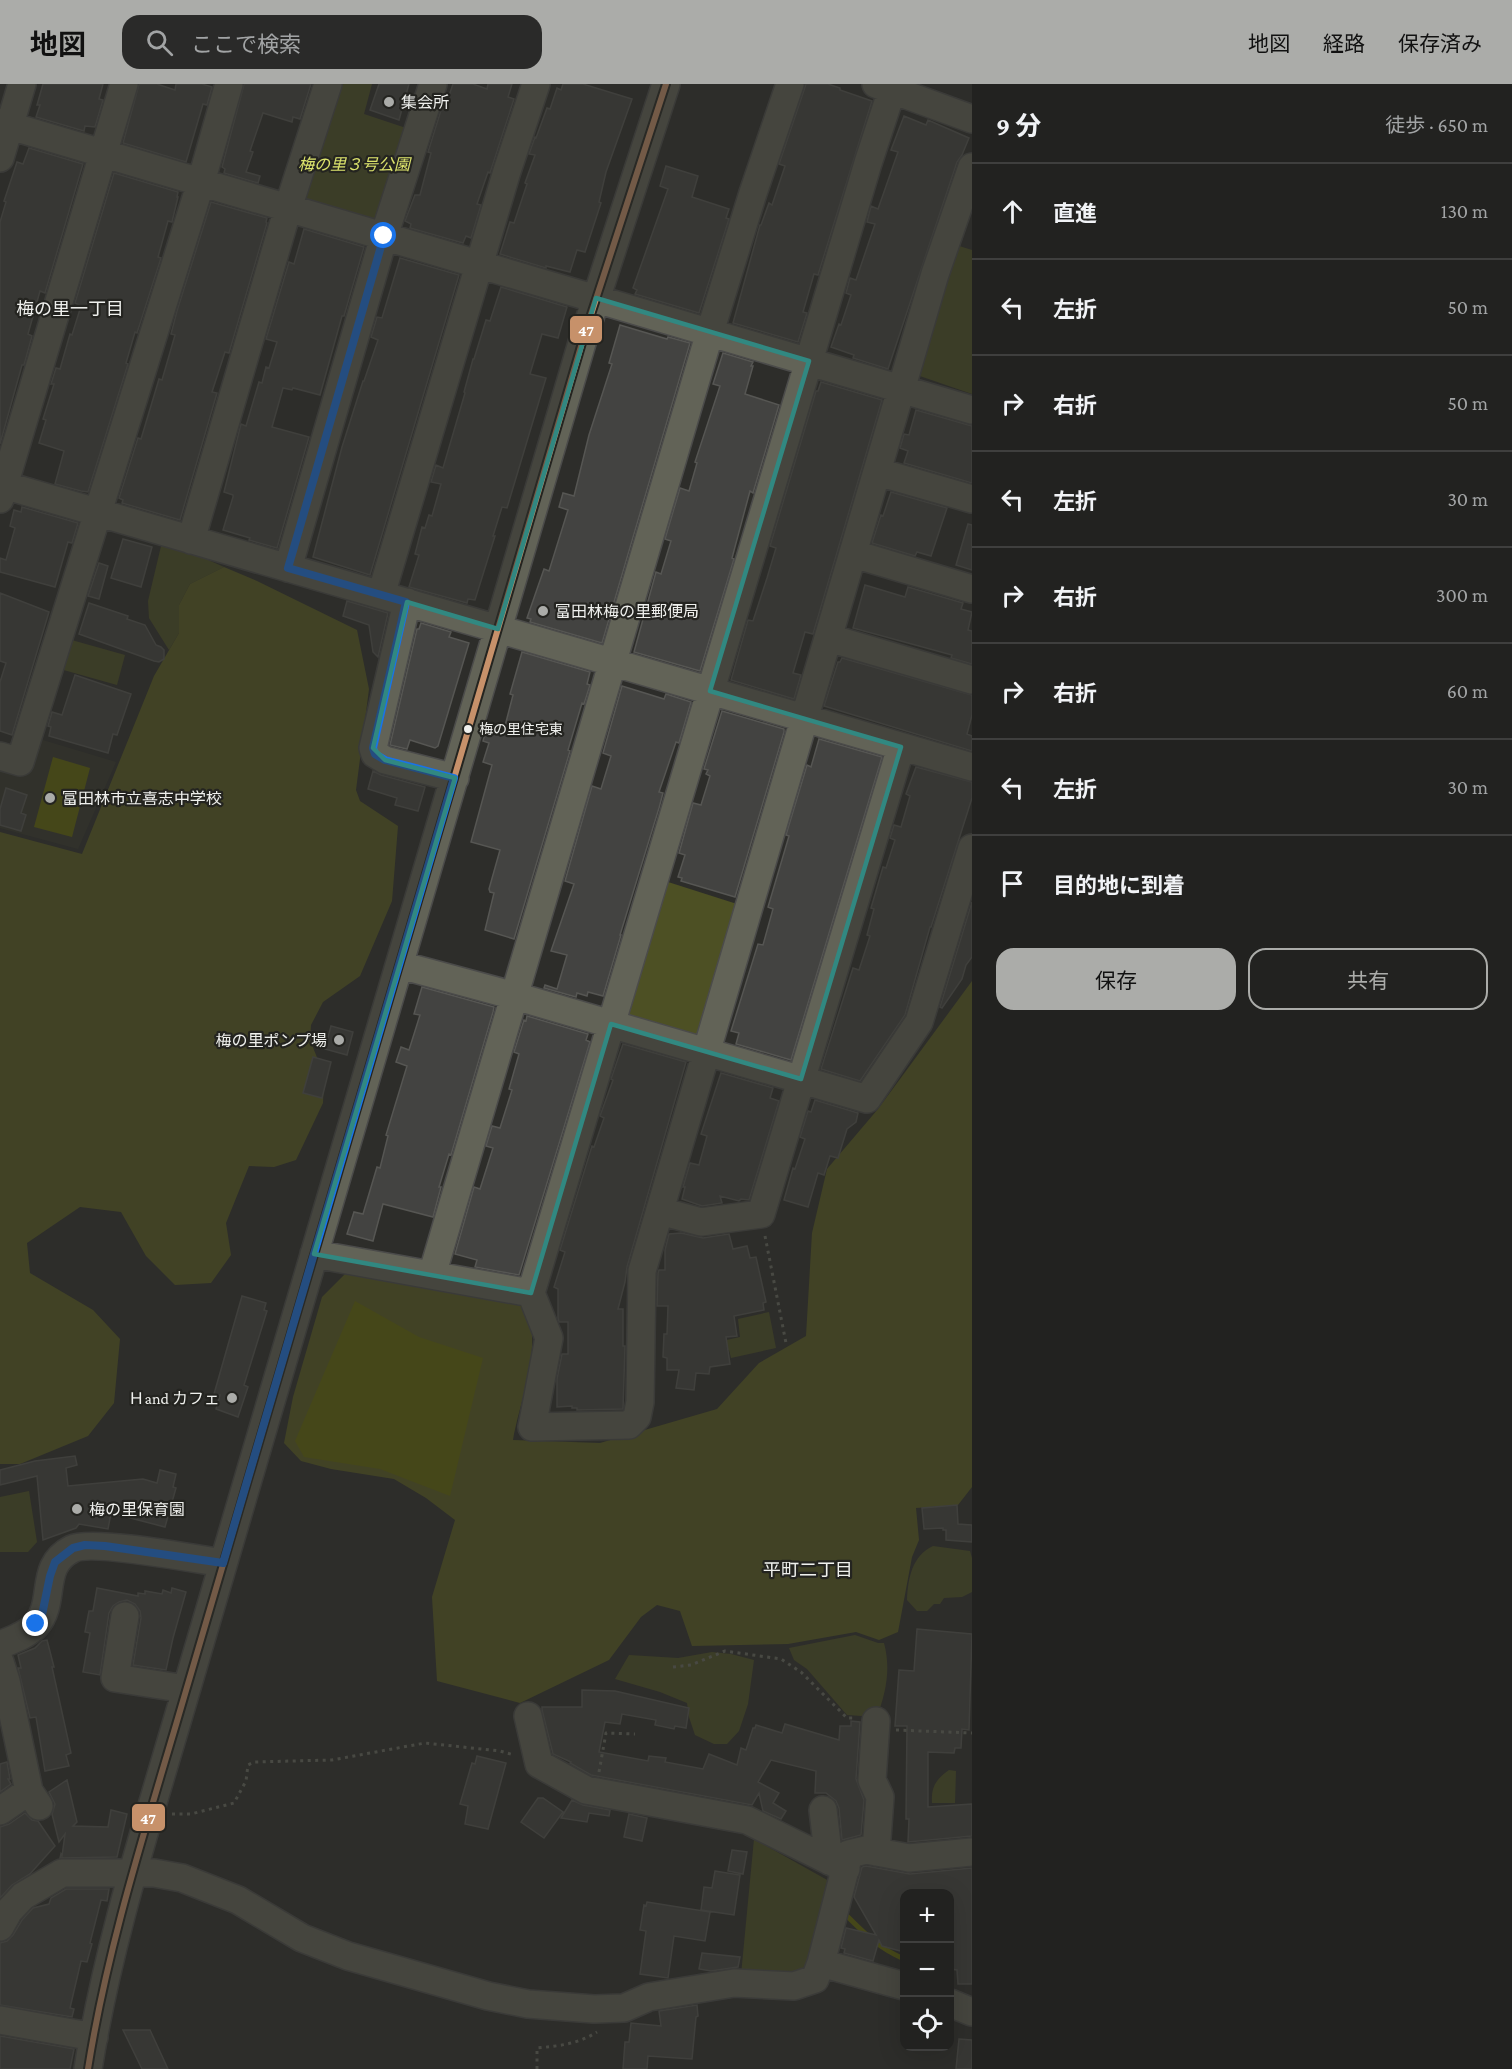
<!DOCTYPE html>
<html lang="ja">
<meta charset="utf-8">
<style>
:root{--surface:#222220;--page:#2a2a29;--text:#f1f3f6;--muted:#a2a4a5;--line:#3f3f3e;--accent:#abaca9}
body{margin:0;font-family:"Crimson Pro","Noto Sans JP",serif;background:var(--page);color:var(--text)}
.controls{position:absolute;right:18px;bottom:18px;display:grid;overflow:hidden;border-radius:12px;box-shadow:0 6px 24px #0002}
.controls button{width:54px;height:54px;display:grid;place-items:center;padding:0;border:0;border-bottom:2px solid var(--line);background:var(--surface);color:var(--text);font:30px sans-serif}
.stop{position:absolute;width:18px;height:18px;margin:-14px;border:4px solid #1a73e8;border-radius:50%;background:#fff}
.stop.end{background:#1a73e8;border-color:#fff;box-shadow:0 2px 6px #0008}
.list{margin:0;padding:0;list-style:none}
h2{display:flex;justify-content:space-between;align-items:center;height:78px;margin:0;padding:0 24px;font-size:26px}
h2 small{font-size:20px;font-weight:400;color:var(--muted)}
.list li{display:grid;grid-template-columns:39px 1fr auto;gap:18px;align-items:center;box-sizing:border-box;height:96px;padding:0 24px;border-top:2px solid var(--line)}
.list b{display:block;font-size:22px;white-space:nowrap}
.list em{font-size:20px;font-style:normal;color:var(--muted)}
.actions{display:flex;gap:12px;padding:18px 24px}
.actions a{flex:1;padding:14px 0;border:2px solid var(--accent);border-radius:18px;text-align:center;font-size:21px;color:var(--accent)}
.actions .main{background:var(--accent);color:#111}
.icon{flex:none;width:33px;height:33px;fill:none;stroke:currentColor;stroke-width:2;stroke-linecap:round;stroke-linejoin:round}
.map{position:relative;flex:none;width:972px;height:1985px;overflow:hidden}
header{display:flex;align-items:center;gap:36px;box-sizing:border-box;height:84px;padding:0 30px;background:var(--accent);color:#111}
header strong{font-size:28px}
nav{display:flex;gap:33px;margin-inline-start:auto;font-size:21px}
.search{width:420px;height:54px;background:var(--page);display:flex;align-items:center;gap:15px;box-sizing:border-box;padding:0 21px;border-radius:18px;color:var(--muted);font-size:22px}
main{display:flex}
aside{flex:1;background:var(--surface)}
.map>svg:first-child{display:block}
</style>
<header>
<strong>地図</strong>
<div class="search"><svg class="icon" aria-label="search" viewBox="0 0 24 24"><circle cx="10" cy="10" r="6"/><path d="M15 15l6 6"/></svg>ここで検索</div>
<nav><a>地図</a><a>経路</a><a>保存済み</a></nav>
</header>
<main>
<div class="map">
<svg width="972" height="1985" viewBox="0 0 972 1985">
<rect width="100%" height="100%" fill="#2d2d2a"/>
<path fill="#36372d" d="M36 654 116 678 78 765 0 744V677Z"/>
<path fill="#4d5024" d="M334 0H372L364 30 409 45 380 140 298 116Z
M956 161 972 166V310L914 290Z
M162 458 179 463 224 483 190 500 179 521V549L169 566 149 534 148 517Z
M68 555 125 571 117 601 60 585Z
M665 797 737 820 697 952 624 930Z
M769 1228 776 1264 731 1274 729 1266 715 1269 713 1259 740 1253 738 1235Z
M29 1407 37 1458 28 1468H0V1413Z
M933 1462 970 1467 972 1474V1508L962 1513 944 1514 940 1520H934L927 1527H917L907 1516C908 1494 912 1472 933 1462Z
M855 1551 878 1559H884C891 1585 886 1608 877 1633L847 1631 807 1585 794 1576 789 1564Z
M712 1568 731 1570 754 1576 748 1620 739 1647 727 1660H714L695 1651 689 1633 687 1619 660 1608 615 1595 629 1571 678 1574Z
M949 1686 956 1687 955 1719H932C931 1703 936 1695 949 1686Z
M754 1755 829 1797 809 1888 741 1891Z"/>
<path fill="#595c20" d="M224 483 257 497 357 546 369 605 356 706 360 717 398 742 392 817 360 892 323 918 311 941 310 956 324 991 323 1019 296 1076 274 1083 249 1082 226 1139 231 1171 211 1199 175 1201 146 1172 121 1128 80 1123 27 1159 30 1189 93 1226 120 1255 114 1319 88 1352 20 1380H0V748L82 770 154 592 179 549V521L190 500Z
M972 897V1403L958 1421 916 1424 919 1456 912 1473 898 1548 879 1556 856 1548 788 1560 692 1562 680 1527 657 1521 641 1533 609 1576 520 1619 437 1597 432 1513 455 1436 426 1414 394 1395 331 1385 301 1377 284 1359 293 1313 322 1213 348 1187 525 1221C544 1262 520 1315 513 1356L600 1359 717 1325 759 1279 806 1252 812 1149 827 1085 878 1025Z"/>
<path fill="#636606" d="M53 673 90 684 72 753 34 743Z
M355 1217 419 1253 483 1274 450 1412 380 1385 304 1373 295 1357Z"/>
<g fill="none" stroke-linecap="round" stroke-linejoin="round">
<path stroke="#636606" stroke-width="5" d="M845 1826 846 1831C866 1851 879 1864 904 1875"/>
</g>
<path fill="#434341" stroke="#565653" stroke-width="1.5" d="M43 0H103L99 15 103 16 95 43 85 42 84 47 36 33 40 21H37Z
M139 0H157L175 6 176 0H202L212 3 207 21 203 20 186 78 123 59Z
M244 0H311L300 35 293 33 292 38 263 29 250 67 253 68 246 88 260 92 258 99 224 89 225 85 222 83Z
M379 0H409L399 36 370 26Z
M453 0H473L487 5 488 0H512L508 13 514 15 490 89 488 88 477 120 481 121 471 154 466 152 463 159 410 144 411 140 405 137 415 111H420L431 69 428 68 442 23H445Z
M563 0H583L632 15 606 88 599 118 601 119 585 168 577 166 570 188 546 182V184L500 170 510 138 514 139 527 100 525 99 535 71 529 70 535 53 536 54 547 24 550 25 557 4 561 6Z
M806 0H828L840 4V6L872 17 818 191 814 190 803 228 807 229 798 258 733 239 760 141H761L769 119 772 121 785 82 779 80Z
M904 32 926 41 928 36 969 54 962 71 957 78 888 285 853 274 854 271 831 263 839 240 841 241 851 211 846 209 850 194 856 196 875 140 867 138 871 122 878 125 898 68 891 66Z
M29 64 83 80 45 209 40 207 28 250 32 252 24 281H22L0 360V138L6 118 4 117 17 78 23 80Z
M666 82 698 92 692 113 729 125 726 134 729 135 699 229 635 210 637 206 633 204 668 105 660 102Z
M114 89 178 108 177 113H178L172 138 168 137 158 173 161 174 137 249 135 248 126 279 128 280 88 408 81 407 55 400 64 367 39 359 46 336 43 335 54 300H51L56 284 60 285 70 250 72 251 81 222 75 219Z
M211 118 267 134 266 138 267 139 229 269 225 268 212 308 217 309 180 436 122 419 123 416 119 414 138 354 141 355 159 295 162 296 175 251 171 250 177 227Z
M304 145 364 163 344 232H342L320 311 293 304 292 306 283 304 272 343 309 353 277 464 249 456 250 454 223 446 233 413V411L224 408 241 340 246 342 259 298 262 299 266 283 269 284 277 258 266 255 289 178 294 180Z
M400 174 459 191 370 491 313 473 342 363 363 297H364L378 256 371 253 377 233 382 234Z
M501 203 567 223 558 254 542 250 530 290 546 294 507 424 502 423 493 452H495L475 516 468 515 467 519 409 503 419 471 415 470 422 443 425 444 429 431 432 432 441 400 431 398 436 381 443 384 465 309 464 308 473 275H474L486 236 490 237Z
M620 241 667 255 668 253 690 259 602 559 530 538 531 535 527 534 544 485 549 487 568 426 559 423 563 409 574 412 589 351 612 280 609 279Z
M723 269 753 278 751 282H753L745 310 779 321 753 409 750 407 732 474 734 475 700 587 634 568 656 488 661 490 671 457 665 455 680 404 689 407 697 379 695 378 720 302 713 300Z
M821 298 882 316 813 550 805 548 793 589 801 591 794 615 731 596 748 536 753 537 767 494 776 464 770 462 816 307H818Z
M916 326 972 342V399L904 379 908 367 900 364 904 350 909 351Z
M891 408 947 424 931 472 917 468 915 472 872 459 881 431 883 432Z
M22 423 78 439 72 459 68 458 55 503 0 488V474L6 476 15 444 10 442 14 426 21 428Z
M968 440 972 441V486L956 481Z
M123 455 152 463 141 503 111 494Z
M99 479 108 482 99 515 88 512Z
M865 501 905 513 908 503 963 519 961 525 972 528 968 546 972 547V580L951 574 952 571 853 544Z
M0 509 49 528 12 651 0 647V598L6 579 0 577Z
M347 517 388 529 378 573 373 568 369 541 343 532Z
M89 519 128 532 127 535 145 541 156 561 161 563 164 566V575L159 578 154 577 79 550Z
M421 539 451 548 449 553 469 559 438 662 435 664 410 656 407 665 390 661 417 545H419Z
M522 568 590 588 587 600 590 601 584 620 582 619 568 666 570 667 514 855 485 846 494 809 490 808 489 805 500 766 471 758 492 681 483 678 489 659 483 657 488 640 502 645 503 641 505 642 513 611 510 610Z
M842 574 972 611V631L967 650 972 652V667L824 622 838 578H840Z
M75 591 131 610 117 651 113 650 108 669 49 652 51 643 48 642 52 628 62 631Z
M622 602 664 615 666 610 691 618 679 659 676 658 659 708 663 709 659 724 620 851H621L603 912 588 908 587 912 577 909 576 913 544 904 545 901 557 905 567 871 551 867 574 800 565 797 592 702 601 705 611 672 603 669Z
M722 627 784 645V648L735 813 681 797 682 794 678 793 685 771 679 769 693 719 701 721 710 692 706 690 708 686 704 685Z
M819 655 882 673 791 976 736 960 739 949 731 947 758 860 763 861 773 825 768 823 789 752 786 751 807 681 811 683Z
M916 683 972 698V714L931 843H930L905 931 860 997 821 985 853 884 859 886 870 852 867 851 874 825 871 824 883 783 886 784 895 756 890 754 894 741 901 743 910 712 906 710Z
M373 687 381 691 425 703 418 727 395 721 397 714 368 705Z
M6 704 27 711 21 729 26 731 21 747 0 741V725Z
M972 818V873L966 881 962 895 942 924 940 923Z
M422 903 494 923 493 928 451 1071 449 1070 439 1103H441L433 1133 383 1120 373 1157 347 1150 354 1128 363 1130 377 1083 380 1084 388 1052 386 1051 407 982 396 978 401 963 409 966 420 931 414 930Z
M527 932 588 950 586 956 590 958 519 1191 475 1183 477 1176 455 1170 474 1103 480 1105 493 1064 486 1062 492 1042 500 1044 512 1006 509 1005 519 970 514 968 524 936 526 937Z
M331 942 353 948 347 971 325 965Z
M623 960 686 978 627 1183 625 1198 618 1225H623V1262H625L623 1325 577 1326V1324H572V1322L557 1323V1295L562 1270H568V1238H559L558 1234V1205L554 1203 565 1168 560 1166 592 1062 594 1063 604 1034 600 1032 613 996 611 995Z
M313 973 331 978 322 1014 303 1009Z
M721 989 773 1004 770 1014 779 1017 749 1116 741 1115 739 1117 720 1112 722 1119 702 1122 682 1115 685 1103H683L690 1079 699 1081 707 1052 701 1050Z
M815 1016 858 1029 856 1038 847 1045 838 1074 830 1072 824 1091 818 1089 808 1123 784 1116 793 1084 795 1085 805 1055 800 1053 808 1027 811 1028Z
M681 1149 703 1154 729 1150 733 1165 747 1162 750 1174 756 1173 766 1218 763 1219 764 1226 734 1232 737 1252 726 1253 730 1280 710 1283 709 1290 696 1289 694 1306 676 1304 679 1286H667V1274L663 1273 664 1250H667L668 1222H657L658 1189 659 1186H665V1166L669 1150Z
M242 1212 266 1219 264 1226 267 1227 244 1301 248 1303 238 1333 216 1325 220 1311 214 1310Z
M75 1372 77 1381 66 1384 68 1402 143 1395 157 1399 160 1386 176 1390 173 1403 176 1404 165 1443 111 1429 108 1445 79 1440 76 1444 43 1456 37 1392 0 1401V1386L35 1377Z
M957 1421 958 1440 972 1441V1458L946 1456V1446H943V1444L924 1445 922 1424Z
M97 1504 138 1512V1509L145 1510V1507L162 1510 163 1506 171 1509 172 1504 186 1508 173 1554 166 1586 133 1581 141 1534 140 1527 135 1520 127 1516 119 1518 113 1522 109 1529 100 1591 83 1588 90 1549 85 1548 89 1527H93Z
M917 1545 972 1550 969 1646 962 1645 961 1664H955L954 1669 928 1668V1723L972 1720V1752L908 1758 909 1735H906L907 1642H895L899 1586 914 1587Z
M47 1556 54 1583H52L71 1669 66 1671 69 1682 45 1687 36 1633 30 1634 18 1584H21L18 1571 35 1564 42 1557Z
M582 1606 615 1607 689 1624 686 1644 675 1642 674 1645 655 1641 656 1636 622 1630 620 1640 605 1638 599 1668 648 1677 649 1672 666 1674 665 1678 703 1685 709 1670 737 1681 741 1664 746 1666 753 1644H755L756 1641 782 1649 785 1640 839 1656 840 1642H851V1637L860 1638 856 1695 864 1716 861 1751 842 1756 839 1724 836 1717 826 1709H815L816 1687 771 1676 758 1698 779 1709 773 1719 786 1727 781 1735 763 1727 759 1709 752 1721 591 1691 570 1679 571 1678 553 1670 542 1626V1623H582Z
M477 1672 506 1679 488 1745 465 1740 468 1722 460 1720 472 1679 475 1680Z
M7 1678 10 1695H8L11 1700 0 1708V1680Z
M67 1696 77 1738 73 1742 108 1743 111 1726 127 1730 117 1773 60 1774 61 1770 62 1772 65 1750 59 1758 52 1730 55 1720 49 1708Z
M538 1714H543L563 1728 544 1754 521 1738Z
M572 1716 583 1721 610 1726 609 1732 589 1729 587 1738 561 1734Z
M25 1729 32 1736 38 1737 55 1762 30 1790 12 1801 0 1814V1743L9 1740Z
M629 1730 647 1734 642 1757 624 1753Z
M732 1766 747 1768 743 1790 728 1787Z
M866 1782 910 1790 972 1784V1900H958L957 1886 950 1885V1809H904V1868L882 1862 879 1856 873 1877 844 1869 845 1865 841 1864 846 1844 876 1851 854 1813 862 1783Z
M715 1787 740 1791 734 1831 701 1826 704 1803 712 1804Z
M66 1805H109L107 1817 101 1816 90 1859 92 1860 87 1878 81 1877 70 1924 74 1925 72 1933 0 1921V1859L7 1857 13 1851 22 1836 33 1824 49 1820 51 1814Z
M647 1818 710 1828 705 1857 674 1852 668 1894 640 1890 646 1847 640 1846 644 1821 646 1822Z
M702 1869 740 1873 738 1883 711 1887 699 1885Z
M697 1921 698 1932 696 1933 692 1975 648 1972 647 1985H623L625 1958H629L631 1939 661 1942 659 1927Z
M123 1946H150L168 1985H142Z
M0 1952 74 1965 70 1985H0Z
M959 1955 972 1956V1985H956Z"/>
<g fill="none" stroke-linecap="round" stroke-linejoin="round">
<defs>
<path id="minor" d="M876 0 972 35
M894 0 868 79 531 1209 549 1254 532 1343 629 1341 637 1333 640 1318 642 1187 935 190 972 83
M0 39 972 326
M0 74 22 0
M878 388 972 415
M0 400 972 683
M0 415 124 0
M191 456 288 124 328 0
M854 470 972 505
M288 484 384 152 433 0
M381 511 507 87 536 0
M407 518 373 664 375 670 385 676 455 694
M829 554 972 596
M0 672 20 678 201 98 229 0
M400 881 515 912 867 1015 919 938 972 764
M660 1127 701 1138 761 1130 901 663
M314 1170 531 1209
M432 1191 710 248 753 109 790 0
M125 1532 115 1594 186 1605
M0 1561C12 1556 27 1551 36 1541 57 1518 38 1482 72 1465 91 1455 196 1475 223 1479
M0 1578 6 1597 29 1707 39 1722
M528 1632 539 1680 586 1706 747 1736 846 1785
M823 1726 829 1777
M0 1727 29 1707
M876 1768 880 1713 872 1696 876 1637
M0 1843 9 1827 23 1812 62 1789H154L182 1794 238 1816 302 1854 348 1872 488 1912 528 1920 594 1925 624 1924 649 1913 734 1899 794 1902 815 1895 821 1879 849 1770 866 1766 909 1774 972 1768
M821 1879 904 1902
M950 1919 972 1928
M0 1936 94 1953
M88 1985C108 1858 149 1734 185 1610L584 252 666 0"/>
</defs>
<use href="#minor" stroke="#4b4b4a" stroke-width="30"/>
<path stroke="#696b63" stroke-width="3" stroke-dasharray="3 4.5" stroke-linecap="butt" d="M765 1152 786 1259
M673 1583 691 1581 725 1567 781 1575 801 1588 847 1634H854
M896 1646 972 1649
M599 1688 606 1649 635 1650
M172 1730H191L234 1719 246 1697 248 1681 254 1678 332 1676 425 1659 500 1667 514 1671
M537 1985V1964C559 1962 578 1960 597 1948"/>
<use href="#minor" stroke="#626357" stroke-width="27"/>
<defs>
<path id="bus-1" d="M88 1985C108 1858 149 1734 185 1610L584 252 666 0"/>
</defs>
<use href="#bus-1" stroke="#242420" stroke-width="10"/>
<use href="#bus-1" stroke="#c7916a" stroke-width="6"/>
</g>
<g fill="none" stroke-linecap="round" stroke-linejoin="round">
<path stroke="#1a73e8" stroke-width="8" d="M36 1540 42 1531 50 1492 55 1478 73 1464 85 1461 105 1462 223 1479 454 694 385 676 375 670 373 664 406 518 288 484 384 152"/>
</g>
<path d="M0 0H972V1985H0ZM596 214 809 277 710 607 901 663 801 995 611 940 531 1209 314 1170 455 694 385 676 373 664 407 518 498 545Z" fill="#2d2d2a" fill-opacity=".55" fill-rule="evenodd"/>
<path fill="none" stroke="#318881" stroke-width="4.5" stroke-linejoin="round" d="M596 214 809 277 710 607 901 663 801 995 611 940 531 1209 314 1170 455 694 385 676 373 664 407 518 498 545Z"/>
<g fill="#abaca9" stroke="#242420" stroke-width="2">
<circle cx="389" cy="18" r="6"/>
<circle cx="543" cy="527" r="6"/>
<circle cx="50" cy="714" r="6"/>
<circle cx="339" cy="956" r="6"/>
<circle cx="232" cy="1314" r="6"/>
<circle cx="77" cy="1425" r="6"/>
</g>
<circle fill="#eff0ed" stroke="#242420" stroke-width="2" cx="468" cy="645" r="5"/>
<g text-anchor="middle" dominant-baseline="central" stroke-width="4.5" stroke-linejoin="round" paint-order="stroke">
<g font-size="14" fill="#eff0ed" stroke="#242420" text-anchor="start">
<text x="479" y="645">梅の里住宅東</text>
</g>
<g font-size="16" fill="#eff0ed" stroke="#242420" text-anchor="start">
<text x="401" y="18">集会所</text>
<text x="555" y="527">富田林梅の里郵便局</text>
<text x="62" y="714">富田林市立喜志中学校</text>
<text x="327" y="956" text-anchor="end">梅の里ポンプ場</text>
<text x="220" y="1314" text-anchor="end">Ｈand カフェ</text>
<text x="89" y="1425">梅の里保育園</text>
</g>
<g font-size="16" font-style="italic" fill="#dce36c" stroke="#242420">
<text x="354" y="80">梅の里３号公園</text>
</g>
<g font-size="18" fill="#eff0ed" stroke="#242420">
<text x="70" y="225">梅の里一丁目</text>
<text x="808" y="1486">平町二丁目</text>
</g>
</g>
<g stroke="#242420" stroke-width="2">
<rect x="569" y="231" width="34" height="29" rx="6" fill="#c7916a"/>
<rect x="131" y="1719" width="35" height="29" rx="6" fill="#c7916a"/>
</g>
<g font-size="16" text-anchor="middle" font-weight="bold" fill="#fff">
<text x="586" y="252">47</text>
<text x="148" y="1740">47</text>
</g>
</svg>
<div class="controls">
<button>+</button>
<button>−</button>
<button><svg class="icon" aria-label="locate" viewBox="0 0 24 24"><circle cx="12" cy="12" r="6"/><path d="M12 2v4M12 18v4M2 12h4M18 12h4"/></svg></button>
</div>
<div class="stop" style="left:384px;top:152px"></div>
<div class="stop end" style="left:36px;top:1540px"></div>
</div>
<aside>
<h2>9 分<small>徒歩 · 650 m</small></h2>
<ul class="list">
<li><svg class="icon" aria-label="ahead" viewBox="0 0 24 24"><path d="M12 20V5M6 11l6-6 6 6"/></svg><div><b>直進</b></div><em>130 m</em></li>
<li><svg class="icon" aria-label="left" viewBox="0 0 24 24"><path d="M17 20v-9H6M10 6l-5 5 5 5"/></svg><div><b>左折</b></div><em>50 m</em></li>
<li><svg class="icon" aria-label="right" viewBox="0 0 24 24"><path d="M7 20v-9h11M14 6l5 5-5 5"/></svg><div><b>右折</b></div><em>50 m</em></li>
<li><svg class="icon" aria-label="left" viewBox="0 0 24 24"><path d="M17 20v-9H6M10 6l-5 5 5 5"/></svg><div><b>左折</b></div><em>30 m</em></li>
<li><svg class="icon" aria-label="right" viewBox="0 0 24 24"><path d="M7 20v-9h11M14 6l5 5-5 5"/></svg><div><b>右折</b></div><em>300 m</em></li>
<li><svg class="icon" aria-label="right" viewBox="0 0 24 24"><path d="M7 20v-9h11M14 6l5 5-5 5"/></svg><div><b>右折</b></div><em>60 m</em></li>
<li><svg class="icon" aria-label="left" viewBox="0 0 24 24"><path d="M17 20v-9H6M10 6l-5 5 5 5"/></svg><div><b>左折</b></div><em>30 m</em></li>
<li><svg class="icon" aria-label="arrive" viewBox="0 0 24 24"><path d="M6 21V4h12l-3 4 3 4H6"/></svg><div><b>目的地に到着</b></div></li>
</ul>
<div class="actions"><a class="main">保存</a><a>共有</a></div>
</aside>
</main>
